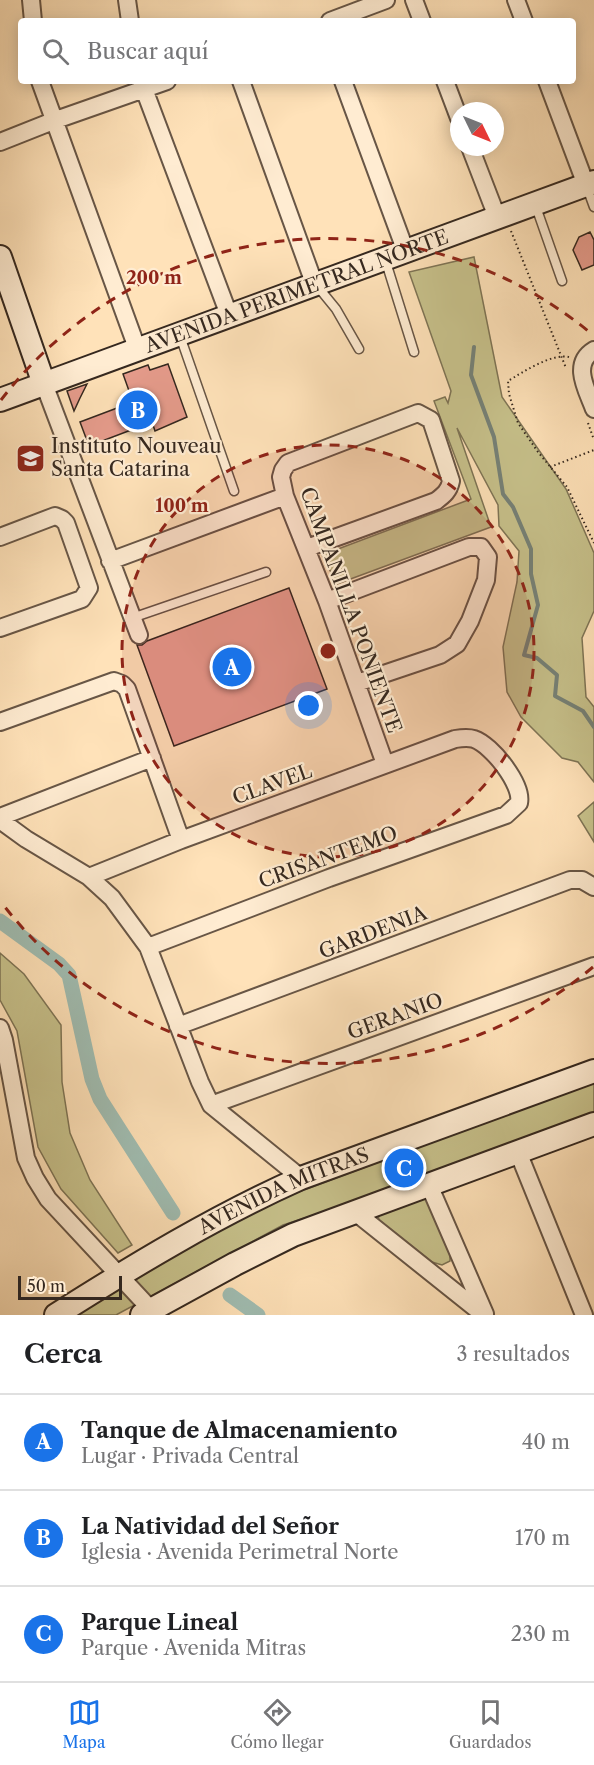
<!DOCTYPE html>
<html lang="es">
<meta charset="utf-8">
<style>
:root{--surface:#fff;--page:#f2f2f2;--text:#202124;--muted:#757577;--line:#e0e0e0;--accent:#1a73e8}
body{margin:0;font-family:"Libre Caslon Text",serif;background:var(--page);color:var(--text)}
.compass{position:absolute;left:450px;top:102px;width:54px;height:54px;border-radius:50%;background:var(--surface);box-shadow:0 3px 15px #0003;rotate:133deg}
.scale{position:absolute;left:18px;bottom:15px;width:104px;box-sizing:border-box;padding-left:6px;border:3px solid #35281f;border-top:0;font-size:16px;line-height:21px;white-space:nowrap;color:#35281f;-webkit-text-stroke:4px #ffecd2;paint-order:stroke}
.you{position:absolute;left:309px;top:706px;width:21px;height:21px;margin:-15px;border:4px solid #fff;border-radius:50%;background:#1a73e8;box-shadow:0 0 0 9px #1a73e833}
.badge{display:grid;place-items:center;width:39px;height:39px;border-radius:50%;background:var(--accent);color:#fff;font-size:20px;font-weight:700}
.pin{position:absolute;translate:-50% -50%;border:3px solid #fff;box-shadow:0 2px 6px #0006}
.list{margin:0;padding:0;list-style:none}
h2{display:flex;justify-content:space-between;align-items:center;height:78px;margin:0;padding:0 24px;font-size:26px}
h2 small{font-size:20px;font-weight:400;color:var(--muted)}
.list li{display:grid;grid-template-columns:39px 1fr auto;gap:18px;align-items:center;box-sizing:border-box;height:96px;padding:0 24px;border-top:2px solid var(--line)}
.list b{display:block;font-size:22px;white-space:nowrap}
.list p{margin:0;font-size:20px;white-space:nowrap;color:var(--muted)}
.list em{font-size:20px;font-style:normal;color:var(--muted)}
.icon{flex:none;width:33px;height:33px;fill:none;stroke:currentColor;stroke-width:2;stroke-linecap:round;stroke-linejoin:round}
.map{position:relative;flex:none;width:594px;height:1315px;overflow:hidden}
.search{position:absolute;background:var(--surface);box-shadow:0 3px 15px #0003;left:18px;right:18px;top:18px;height:66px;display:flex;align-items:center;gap:15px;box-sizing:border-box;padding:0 21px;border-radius:6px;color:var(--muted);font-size:22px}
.sheet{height:366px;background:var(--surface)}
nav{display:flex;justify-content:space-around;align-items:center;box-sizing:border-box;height:84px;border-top:2px solid var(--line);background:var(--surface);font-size:16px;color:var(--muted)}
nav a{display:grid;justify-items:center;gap:3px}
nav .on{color:var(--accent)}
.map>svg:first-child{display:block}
</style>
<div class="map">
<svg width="594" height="1315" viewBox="0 0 594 1315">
<rect width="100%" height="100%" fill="#ffe2b9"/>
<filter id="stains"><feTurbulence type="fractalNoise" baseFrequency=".00333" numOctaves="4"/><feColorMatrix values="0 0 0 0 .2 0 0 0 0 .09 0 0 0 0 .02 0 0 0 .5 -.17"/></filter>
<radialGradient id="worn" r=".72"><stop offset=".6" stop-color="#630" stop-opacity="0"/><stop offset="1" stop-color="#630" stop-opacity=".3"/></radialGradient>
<path fill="#c7c18b" stroke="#7e7455" stroke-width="1.5" d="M474 257 502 397 566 489 594 553V611L582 638 586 697 594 707V782L578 762 562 758 521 717 507 692 503 647 517 582 519 551 499 526 498 505 457 428 491 527 337 584 322 555 471 499 434 401 445 397 448 403 451 391 409 272Z
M594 802V842L578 816Z
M0 953 24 974 61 1025 62 1082 70 1133 90 1180 132 1245 118 1253 61 1189 38 1147 17 1031 0 1000Z
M594 1082V1114L348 1204 283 1225 116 1315H66L110 1286 152 1269 171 1251 277 1200Z
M426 1198 450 1254V1261L442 1265 432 1262 379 1220 378 1215Z"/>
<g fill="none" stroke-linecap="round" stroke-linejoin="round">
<path stroke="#758177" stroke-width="4" d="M474 347 471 375 494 437 503 494 513 507 531 549V574L538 605 524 655 537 658 557 675 555 696 583 711 594 727"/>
<path stroke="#a0bdb2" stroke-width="15" d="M0 921 59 964 69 975 92 1079 100 1099 173 1213
M230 1295 258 1315"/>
</g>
<path fill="#e59b8b" stroke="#35281f" stroke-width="1.5" d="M590 232 594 240V265L582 270 573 250 579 237Z
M168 364 187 417 155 431 152 422 89 446 80 422 133 402 123 374 148 365 150 370Z
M87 384 80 398 74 411 67 391Z
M289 588 327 689 174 746 137 645H142L147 641Z"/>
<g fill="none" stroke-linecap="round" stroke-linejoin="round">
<defs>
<path id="lane" d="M586 185 594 207
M535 204 562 281
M385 259 414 352
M318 287 336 309 359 349
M180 336 234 491
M132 618 266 572"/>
<path id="street" d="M31 0 33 21
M127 0 130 21
M414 0 422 21
M516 0 524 21
M330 21 386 0
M40 81 137 348
M141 81 229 315
M241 81 314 283
M343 81 406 252
M445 81 459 118
M547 81 586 185
M0 142 53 121 167 81
M470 147 497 217
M594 350C571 364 587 390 594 409
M44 384 139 635
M0 537 55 516 62 519 66 523 89 588 82 599 0 628
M307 548 436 501C444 495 449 491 451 481L431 420 418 413 288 463 283 470 281 477 285 496 327 601 385 764
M110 561 285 496
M327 601 469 547H481L488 557 486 580 470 621 457 644 440 655 357 683
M0 722 114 681 122 684 127 689 181 840
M0 817 152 758
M0 820 26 839 89 877 112 898 148 947 200 1082 211 1105 301 1178
M89 877 181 840 455 739C461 738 468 737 474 739 492 745 523 785 519 803L506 815 329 878 148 947
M178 1026 570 880H582L594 887
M0 1028 4 1040 26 1158 35 1178 48 1199 156 1315
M211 1105 594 966
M518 1152 584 1315
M429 1185 485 1314
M355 1212 484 1315"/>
<g id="secondary">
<path d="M0 257 44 384"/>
<path id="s1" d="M0 400 594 182"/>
<path id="s2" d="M56 1315C135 1265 214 1217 301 1178L594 1071"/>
<path d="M142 1315 235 1264 293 1235 594 1124"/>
</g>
</defs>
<use href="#lane" stroke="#685646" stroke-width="11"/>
<use href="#street" stroke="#685646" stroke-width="20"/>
<use href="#secondary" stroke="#35281f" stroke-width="26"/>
<path stroke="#35281f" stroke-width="2" stroke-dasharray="1.5 3" stroke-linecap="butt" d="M511 231 566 368
M569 357C552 353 523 372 508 381L509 394 518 423 538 452 567 487 594 543
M588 423 594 440
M550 467 594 450"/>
<use href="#lane" stroke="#ffecd2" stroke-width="8"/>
<use href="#street" stroke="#ffecd2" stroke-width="16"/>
<use href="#secondary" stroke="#ffecd2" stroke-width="22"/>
</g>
<circle cx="328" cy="651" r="206" fill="#8f2418" fill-opacity=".12"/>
<g fill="none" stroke="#8f2418" stroke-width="3" stroke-dasharray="10 8">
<circle cx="328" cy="651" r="206"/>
<path d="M593 967A412 412 0 0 1 1 902M1 400A412 412 0 0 1 593 335"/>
</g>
<defs>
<symbol id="school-square" viewBox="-11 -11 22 22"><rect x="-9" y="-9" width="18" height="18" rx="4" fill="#8f2418" stroke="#ffecd2"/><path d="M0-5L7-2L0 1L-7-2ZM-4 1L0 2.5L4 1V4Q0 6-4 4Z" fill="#fff"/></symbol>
</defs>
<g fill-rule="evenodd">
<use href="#school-square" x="14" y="442" width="33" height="33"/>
</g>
<g text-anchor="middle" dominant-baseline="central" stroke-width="4.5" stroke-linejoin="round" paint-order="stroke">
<g font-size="20" fill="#35281f" stroke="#ffecd2">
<text stroke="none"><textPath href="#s1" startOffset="316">AVENIDA PERIMETRAL NORTE</textPath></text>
<text transform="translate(351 610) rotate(70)">CAMPANILLA PONIENTE</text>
<text transform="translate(272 784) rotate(-20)">CLAVEL</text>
<text transform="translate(328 857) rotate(-20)">CRISANTEMO</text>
<text transform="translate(373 932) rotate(-21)">GARDENIA</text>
<text transform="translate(395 1016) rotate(-20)">GERANIO</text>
<text stroke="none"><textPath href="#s2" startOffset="260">AVENIDA MITRAS</textPath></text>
</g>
<g font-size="20" fill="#35281f" stroke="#ffecd2" text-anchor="start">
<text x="51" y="446">Instituto Nouveau<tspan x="51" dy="23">Santa Catarina</tspan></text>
</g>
</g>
<circle cx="328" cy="651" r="9" fill="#8f2418" stroke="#ffecd2" stroke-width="3"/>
<g font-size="18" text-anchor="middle" font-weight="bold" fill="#8f2418" stroke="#ffecd2" stroke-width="4.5" stroke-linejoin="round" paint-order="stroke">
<text x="154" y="284">200 m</text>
<text x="182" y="512">100 m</text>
</g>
<rect width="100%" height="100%" filter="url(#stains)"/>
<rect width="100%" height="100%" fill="url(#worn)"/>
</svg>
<svg class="compass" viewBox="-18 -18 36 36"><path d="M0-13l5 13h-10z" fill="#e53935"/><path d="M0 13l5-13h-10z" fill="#757577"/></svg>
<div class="scale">50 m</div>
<div class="you"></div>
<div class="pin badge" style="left:232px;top:667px">A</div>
<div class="pin badge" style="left:138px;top:410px">B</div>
<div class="pin badge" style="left:404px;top:1168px">C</div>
<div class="search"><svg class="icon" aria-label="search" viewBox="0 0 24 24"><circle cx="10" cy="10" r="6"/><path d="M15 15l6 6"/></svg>Buscar aquí</div>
</div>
<section class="sheet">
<h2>Cerca<small>3 resultados</small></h2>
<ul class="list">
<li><span class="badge">A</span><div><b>Tanque de Almacenamiento</b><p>Lugar · Privada Central</p></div><em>40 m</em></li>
<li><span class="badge">B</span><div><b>La Natividad del Señor</b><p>Iglesia · Avenida Perimetral Norte</p></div><em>170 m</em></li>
<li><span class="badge">C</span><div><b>Parque Lineal</b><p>Parque · Avenida Mitras</p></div><em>230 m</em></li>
</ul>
</section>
<nav>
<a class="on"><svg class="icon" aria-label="map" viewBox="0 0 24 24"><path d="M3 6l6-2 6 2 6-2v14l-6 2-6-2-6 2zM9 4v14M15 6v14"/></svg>Mapa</a>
<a><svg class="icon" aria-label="directions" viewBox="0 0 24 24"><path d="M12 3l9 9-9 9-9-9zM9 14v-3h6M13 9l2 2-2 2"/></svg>Cómo llegar</a>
<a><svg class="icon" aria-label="saved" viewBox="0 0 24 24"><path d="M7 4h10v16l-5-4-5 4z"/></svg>Guardados</a>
</nav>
